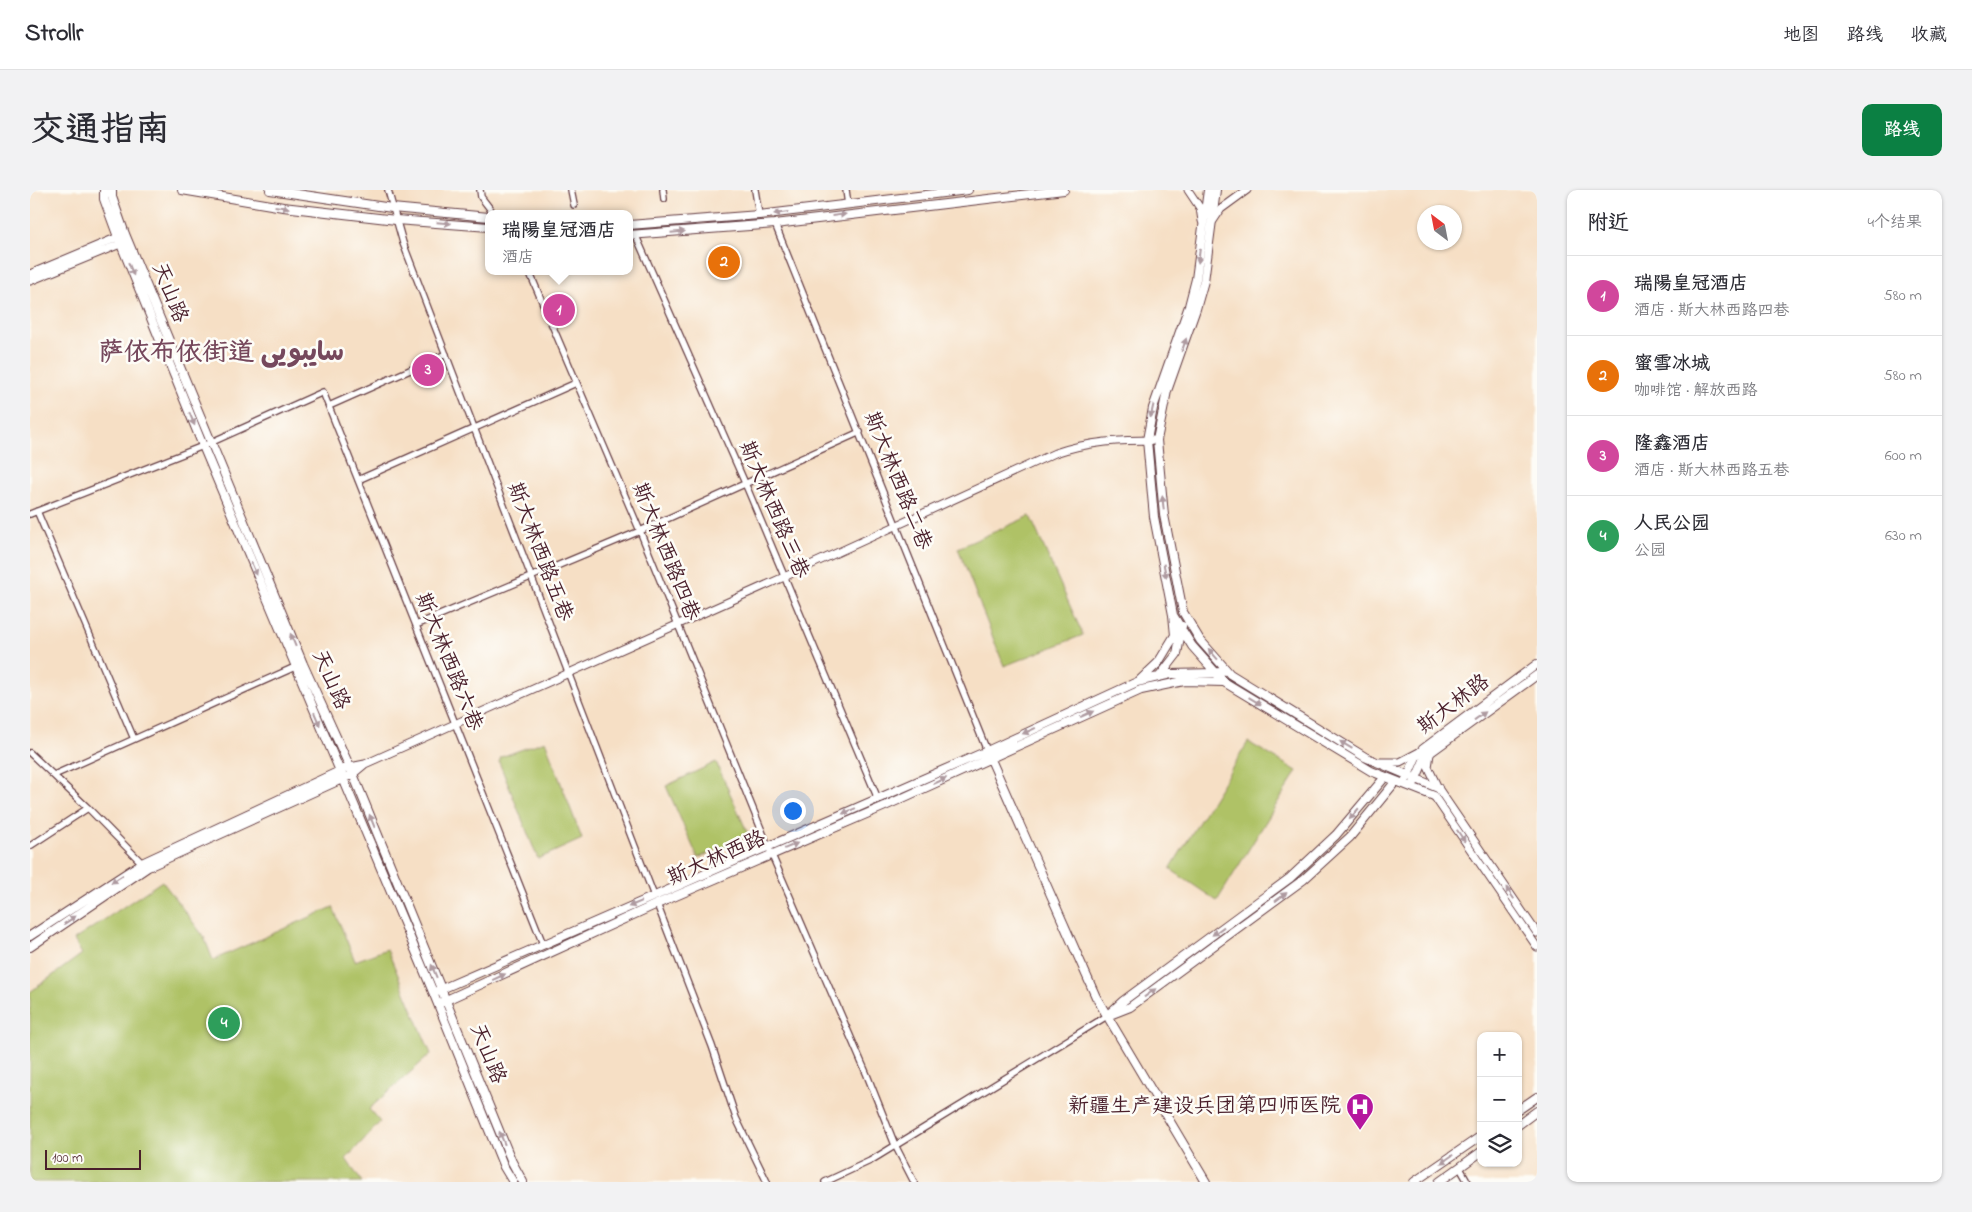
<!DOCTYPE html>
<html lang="zh">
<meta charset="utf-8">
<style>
:root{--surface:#fff;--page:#f2f2f3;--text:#2b2b33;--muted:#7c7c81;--line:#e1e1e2;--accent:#0b8043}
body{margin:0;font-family:"Indie Flower","Playpen Sans Arabic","LXGW WenKai TC",sans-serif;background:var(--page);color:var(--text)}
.controls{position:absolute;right:15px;bottom:15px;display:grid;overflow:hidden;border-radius:10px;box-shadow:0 1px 4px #0004}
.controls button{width:45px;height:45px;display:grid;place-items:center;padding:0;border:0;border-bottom:1px solid var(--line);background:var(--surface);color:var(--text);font:25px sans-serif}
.compass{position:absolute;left:1387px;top:15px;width:45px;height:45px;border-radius:50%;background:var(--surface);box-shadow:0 1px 4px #0004;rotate:328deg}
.scale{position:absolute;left:15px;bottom:12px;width:96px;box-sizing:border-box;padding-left:5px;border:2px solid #4a1f2b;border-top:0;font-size:14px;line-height:18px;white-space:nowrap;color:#4a1f2b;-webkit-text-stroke:4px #fdfcf7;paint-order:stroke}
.you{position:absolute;left:762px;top:620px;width:18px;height:18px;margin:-12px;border:4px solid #fff;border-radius:50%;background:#1a73e8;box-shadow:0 0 0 8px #1a73e833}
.badge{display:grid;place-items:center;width:32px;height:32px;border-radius:50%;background:var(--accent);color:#fff;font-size:16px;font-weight:700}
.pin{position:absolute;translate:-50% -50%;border:2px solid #fff;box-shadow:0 1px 5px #0006}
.popup{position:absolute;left:455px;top:20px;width:148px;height:65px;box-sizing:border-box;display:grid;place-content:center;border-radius:10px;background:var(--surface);filter:drop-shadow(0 1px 4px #0005);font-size:16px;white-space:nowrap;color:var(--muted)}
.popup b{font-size:19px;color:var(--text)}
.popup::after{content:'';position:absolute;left:50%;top:100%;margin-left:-10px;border:10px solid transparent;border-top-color:var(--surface)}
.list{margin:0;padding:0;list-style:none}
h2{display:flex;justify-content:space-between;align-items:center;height:65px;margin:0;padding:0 20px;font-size:21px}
h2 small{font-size:16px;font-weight:400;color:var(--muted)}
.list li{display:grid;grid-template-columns:32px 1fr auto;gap:15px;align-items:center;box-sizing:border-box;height:80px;padding:0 20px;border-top:1px solid var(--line)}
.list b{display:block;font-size:19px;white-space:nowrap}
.list p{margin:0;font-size:16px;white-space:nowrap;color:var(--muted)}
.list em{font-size:16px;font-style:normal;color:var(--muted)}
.icon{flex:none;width:28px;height:28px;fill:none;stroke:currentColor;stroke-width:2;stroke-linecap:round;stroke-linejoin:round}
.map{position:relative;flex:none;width:1507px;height:992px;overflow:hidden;border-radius:10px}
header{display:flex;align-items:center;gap:30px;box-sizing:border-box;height:70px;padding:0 25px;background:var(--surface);border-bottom:1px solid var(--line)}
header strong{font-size:24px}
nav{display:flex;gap:28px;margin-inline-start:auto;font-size:18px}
.intro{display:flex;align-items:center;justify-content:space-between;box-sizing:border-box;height:120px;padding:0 30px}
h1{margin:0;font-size:35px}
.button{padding:12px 22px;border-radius:10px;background:var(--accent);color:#fff;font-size:18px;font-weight:700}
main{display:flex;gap:30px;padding:0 30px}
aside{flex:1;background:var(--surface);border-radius:10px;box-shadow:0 1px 4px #0004}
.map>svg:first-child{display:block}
</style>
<header>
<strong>Strollr</strong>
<nav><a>地图</a><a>路线</a><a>收藏</a></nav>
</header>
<div class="intro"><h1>交通指南</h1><a class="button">路线</a></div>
<main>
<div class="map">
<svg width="1507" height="992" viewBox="0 0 1507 992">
<rect width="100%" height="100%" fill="#fdfcf7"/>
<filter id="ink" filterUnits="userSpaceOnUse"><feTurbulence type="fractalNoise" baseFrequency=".02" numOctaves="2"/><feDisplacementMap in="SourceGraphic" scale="10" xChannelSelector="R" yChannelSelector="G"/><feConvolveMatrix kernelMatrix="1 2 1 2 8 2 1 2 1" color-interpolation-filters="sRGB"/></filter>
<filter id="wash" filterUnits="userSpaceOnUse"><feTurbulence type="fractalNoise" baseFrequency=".0096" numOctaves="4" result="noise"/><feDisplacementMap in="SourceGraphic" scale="20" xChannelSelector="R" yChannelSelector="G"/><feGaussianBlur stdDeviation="1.12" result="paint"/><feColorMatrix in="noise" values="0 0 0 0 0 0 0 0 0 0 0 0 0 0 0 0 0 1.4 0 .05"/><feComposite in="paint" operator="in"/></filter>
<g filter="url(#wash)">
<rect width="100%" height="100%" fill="#f6dfc5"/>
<path fill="#afc266" stroke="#7c7048" d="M1000 326 1053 445 974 476 928 358Z
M515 551 552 649 508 669 469 572 471 567Z
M1218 552 1267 581 1187 711 1140 679Z
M686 572 719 646 668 668 636 596Z
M132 691 174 747 183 770 303 717 325 771 357 759 401 864 339 919 350 932 316 969 332 992H0V802L52 764 44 750Z"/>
</g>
<g filter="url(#ink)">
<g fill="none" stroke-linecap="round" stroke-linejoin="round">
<defs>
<path id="minor" d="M358 0 373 53 624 706
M450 0 451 7 464 24
M541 0 544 15
M633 0 634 9
M725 0 729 25
M816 0 818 15
M745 34 957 561
M606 46 715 293 848 609
M499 81 610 341 738 656 837 885 865 955 884 992
M299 216 416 164
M328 290 546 193
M7 321 104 549
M0 324 173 256 293 202 513 754
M386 435 610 341 830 242
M0 563 58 618 112 673
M24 585 265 477
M0 656 58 618
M627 714 682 856 706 928 737 992
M1430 978 1438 992
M795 992 840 971 1077 826"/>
<path id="tertiary" d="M1158 0 1170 18 1172 31
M1183 31 1191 19 1217 0
M0 84 93 45
M0 91 95 52
M1400 564 1398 577 1408 598 1507 743
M1350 572H1370L1389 562
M335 574 754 387 1025 263C1061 251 1090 250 1127 250
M320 577 335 574 323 584
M1404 606 1507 757"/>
<path id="secondary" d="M74 0V9L88 47 173 256 403 802 474 977 483 992
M82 0V7L95 44 273 474 323 584 482 972 493 992
M152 0 253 17 366 30 459 37
M240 0 362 18 459 27
M1178 0 1166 89 1159 116 1123 218 1117 250 1124 327 1143 425 1162 456 1194 492 1341 581 1404 606
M1186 0 1174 91 1166 119 1137 201 1127 250 1134 325 1153 422 1170 450 1200 484 1335 567 1408 598
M599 35 729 25 938 0
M599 45 745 34 1034 0
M1130 486 1147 464 1152 436
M1109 491 1128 473 1145 445 1143 425
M959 565 1066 807 1176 992
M1376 590 1386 567 1393 559 1507 474
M1384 593 1394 570 1401 562 1507 485
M0 746 112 673 314 579
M0 757 118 677 323 584
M407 801 957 561 1107 492 1141 484 1186 483 1196 480
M412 812 627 714 855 616 1111 500 1154 491 1194 492
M1081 822 1093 811 1260 688 1306 645 1355 587
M1077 826 1100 817 1273 690 1320 647 1366 591
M1488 920 1507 907
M1488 935 1507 921
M1384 992 1451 946
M1409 992 1451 962"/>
</defs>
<use href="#minor" stroke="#643c42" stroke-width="8"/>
<use href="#tertiary" stroke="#643c42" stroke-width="9"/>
<use href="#secondary" stroke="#643c42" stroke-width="10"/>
<use href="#minor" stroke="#fff" stroke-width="5.5"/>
<use href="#tertiary" stroke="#fff" stroke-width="7"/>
<use href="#secondary" stroke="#fff" stroke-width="8"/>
</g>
<defs><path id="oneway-solid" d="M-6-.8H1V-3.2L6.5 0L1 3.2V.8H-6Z" transform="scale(1.25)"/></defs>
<g fill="#ae9aa0">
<use href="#oneway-solid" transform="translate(252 17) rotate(8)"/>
<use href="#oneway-solid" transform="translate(751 23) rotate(173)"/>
<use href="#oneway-solid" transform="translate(809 25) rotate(-7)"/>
<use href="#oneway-solid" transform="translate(414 33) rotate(5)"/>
<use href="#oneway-solid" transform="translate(648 42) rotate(-5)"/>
<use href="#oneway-solid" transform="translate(1169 66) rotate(97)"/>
<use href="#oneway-solid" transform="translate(101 79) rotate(68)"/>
<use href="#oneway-solid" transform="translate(1154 155) rotate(-71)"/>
<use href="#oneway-solid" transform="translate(1122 221) rotate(103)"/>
<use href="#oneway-solid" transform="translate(162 229) rotate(68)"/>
<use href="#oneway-solid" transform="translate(1133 313) rotate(-96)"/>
<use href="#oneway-solid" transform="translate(224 379) rotate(67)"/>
<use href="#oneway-solid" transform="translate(1135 381) rotate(79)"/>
<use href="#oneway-solid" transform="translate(263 450) rotate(-112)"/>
<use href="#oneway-solid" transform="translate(1183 464) rotate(-131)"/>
<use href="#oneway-solid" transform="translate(1225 511) rotate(31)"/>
<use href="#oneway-solid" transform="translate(1057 524) rotate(-24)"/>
<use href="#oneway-solid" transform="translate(1450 526) rotate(-36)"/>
<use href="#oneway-solid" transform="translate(287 529) rotate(67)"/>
<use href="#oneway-solid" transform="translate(999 541) rotate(156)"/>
<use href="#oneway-solid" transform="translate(1316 555) rotate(-149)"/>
<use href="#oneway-solid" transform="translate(910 591) rotate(-25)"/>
<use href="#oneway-solid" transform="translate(819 621) rotate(157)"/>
<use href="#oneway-solid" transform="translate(1324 624) rotate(130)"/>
<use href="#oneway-solid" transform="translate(342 631) rotate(-112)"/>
<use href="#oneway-solid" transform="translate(1431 646) rotate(56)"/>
<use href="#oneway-solid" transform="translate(761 656) rotate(-23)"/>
<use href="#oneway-solid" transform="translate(87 689) rotate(147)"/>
<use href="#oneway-solid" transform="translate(1480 703) rotate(-124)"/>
<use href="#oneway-solid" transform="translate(1251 707) rotate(-37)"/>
<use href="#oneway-solid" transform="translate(605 714) rotate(157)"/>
<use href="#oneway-solid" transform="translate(40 730) rotate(-34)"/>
<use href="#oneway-solid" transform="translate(1188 741) rotate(144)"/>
<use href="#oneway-solid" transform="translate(404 781) rotate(-112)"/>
<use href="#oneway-solid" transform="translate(469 787) rotate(-25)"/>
<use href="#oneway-solid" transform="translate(1120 803) rotate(-36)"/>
<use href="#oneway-solid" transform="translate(472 948) rotate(-112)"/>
<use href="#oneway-solid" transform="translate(1417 969) rotate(145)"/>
</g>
</g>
<defs>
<symbol id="hospital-pin" viewBox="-11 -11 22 30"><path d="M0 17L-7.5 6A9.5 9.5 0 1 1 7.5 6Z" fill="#b5179e" stroke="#fdfcf7"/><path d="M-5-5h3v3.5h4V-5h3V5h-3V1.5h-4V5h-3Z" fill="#fff"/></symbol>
</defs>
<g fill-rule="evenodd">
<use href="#hospital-pin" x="1314" y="901" width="32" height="43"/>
</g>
<g text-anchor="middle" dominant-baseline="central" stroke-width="5" stroke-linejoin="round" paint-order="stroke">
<g font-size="21" fill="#4a1f2b" stroke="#fdfcf7">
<text transform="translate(139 103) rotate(68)">天山路</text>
<text transform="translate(867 291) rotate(68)">斯大林西路二巷</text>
<text transform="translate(743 320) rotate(67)">斯大林西路三巷</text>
<text transform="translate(509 362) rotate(69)">斯大林西路五巷</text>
<text transform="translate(635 362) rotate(68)">斯大林西路四巷</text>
<text transform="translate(418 472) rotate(68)">斯大林西路六巷</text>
<text transform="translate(300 490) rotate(66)">天山路</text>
<text transform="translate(1424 515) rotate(-37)">斯大林路</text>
<text transform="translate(687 669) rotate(-24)">斯大林西路</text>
<text transform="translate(457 864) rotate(68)">天山路</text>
</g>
<g font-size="21" fill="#4a1f2b" stroke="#fdfcf7" text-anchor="end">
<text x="1311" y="917">新疆生产建设兵团第四师医院</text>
</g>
<g font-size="26" font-weight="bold" fill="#76485c" stroke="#fdfcf7">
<text x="191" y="164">萨依布依街道 سايبويى</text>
</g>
</g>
</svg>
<div class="controls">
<button>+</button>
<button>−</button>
<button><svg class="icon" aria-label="layers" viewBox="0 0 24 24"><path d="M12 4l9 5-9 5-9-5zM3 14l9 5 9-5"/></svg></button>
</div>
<svg class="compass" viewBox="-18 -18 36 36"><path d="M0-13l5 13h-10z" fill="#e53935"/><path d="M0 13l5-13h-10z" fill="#7c7c81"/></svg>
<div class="scale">100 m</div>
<div class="you"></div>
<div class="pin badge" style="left:529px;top:120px;background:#d1479c">1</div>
<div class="popup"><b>瑞陽皇冠酒店</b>酒店</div>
<div class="pin badge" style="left:694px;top:72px;background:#e8710a">2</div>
<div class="pin badge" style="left:398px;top:180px;background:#d1479c">3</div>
<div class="pin badge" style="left:194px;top:833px;background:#2e9e5b">4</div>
</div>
<aside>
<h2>附近<small>4个结果</small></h2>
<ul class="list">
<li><span class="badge" style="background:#d1479c">1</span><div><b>瑞陽皇冠酒店</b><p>酒店 · 斯大林西路四巷</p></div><em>580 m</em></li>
<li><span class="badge" style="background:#e8710a">2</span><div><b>蜜雪冰城</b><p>咖啡馆 · 解放西路</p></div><em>580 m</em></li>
<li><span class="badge" style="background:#d1479c">3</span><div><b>隆鑫酒店</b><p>酒店 · 斯大林西路五巷</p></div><em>600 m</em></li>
<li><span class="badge" style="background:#2e9e5b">4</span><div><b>人民公园</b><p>公园</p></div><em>630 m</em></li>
</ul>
</aside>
</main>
